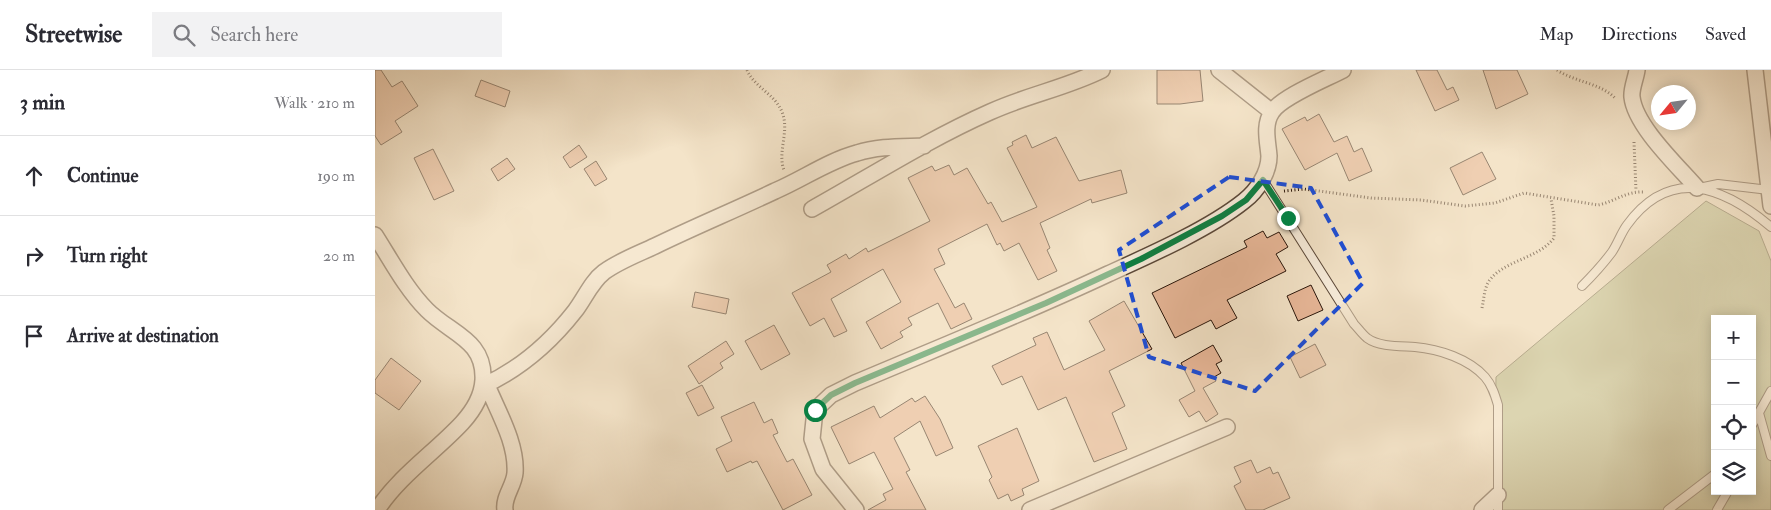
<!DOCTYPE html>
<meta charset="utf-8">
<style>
:root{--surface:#fff;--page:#f2f2f3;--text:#2b2b33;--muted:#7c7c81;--line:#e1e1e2}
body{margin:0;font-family:"IM FELL Double Pica",serif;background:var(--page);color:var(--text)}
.controls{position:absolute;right:15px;bottom:15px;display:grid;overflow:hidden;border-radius:0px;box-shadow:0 2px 12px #0003}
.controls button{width:45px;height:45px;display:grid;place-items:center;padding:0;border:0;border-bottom:1px solid var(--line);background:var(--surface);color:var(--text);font:25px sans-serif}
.compass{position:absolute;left:1276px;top:15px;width:45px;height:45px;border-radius:50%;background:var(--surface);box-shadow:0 2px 12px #0003;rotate:241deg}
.stop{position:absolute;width:15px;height:15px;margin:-11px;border:4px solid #0b8043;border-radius:50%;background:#fff}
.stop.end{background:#0b8043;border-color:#fff;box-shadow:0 1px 5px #0008}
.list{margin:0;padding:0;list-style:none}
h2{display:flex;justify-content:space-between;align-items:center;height:65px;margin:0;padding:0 20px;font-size:21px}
h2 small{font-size:16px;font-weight:400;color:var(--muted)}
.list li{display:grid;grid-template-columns:32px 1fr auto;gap:15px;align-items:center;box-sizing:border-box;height:80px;padding:0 20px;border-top:1px solid var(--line)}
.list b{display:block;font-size:19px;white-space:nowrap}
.list em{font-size:16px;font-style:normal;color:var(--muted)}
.icon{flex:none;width:28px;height:28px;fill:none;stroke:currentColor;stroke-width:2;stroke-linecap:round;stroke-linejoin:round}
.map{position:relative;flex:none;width:1396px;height:440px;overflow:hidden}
header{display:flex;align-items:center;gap:30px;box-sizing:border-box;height:70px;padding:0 25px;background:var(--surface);border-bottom:1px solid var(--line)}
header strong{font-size:24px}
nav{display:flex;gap:28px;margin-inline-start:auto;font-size:18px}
.search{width:350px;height:45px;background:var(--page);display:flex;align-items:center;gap:12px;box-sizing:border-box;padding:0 18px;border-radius:0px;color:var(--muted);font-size:19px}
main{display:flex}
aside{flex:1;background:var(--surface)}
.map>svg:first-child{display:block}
</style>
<header>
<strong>Streetwise</strong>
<div class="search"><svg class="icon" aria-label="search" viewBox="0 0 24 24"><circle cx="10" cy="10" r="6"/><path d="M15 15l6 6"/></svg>Search here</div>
<nav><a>Map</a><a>Directions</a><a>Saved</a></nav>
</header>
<main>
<aside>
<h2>3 min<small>Walk · 210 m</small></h2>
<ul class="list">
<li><svg class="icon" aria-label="ahead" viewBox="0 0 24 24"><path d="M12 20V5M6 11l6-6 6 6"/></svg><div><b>Continue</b></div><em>190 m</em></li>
<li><svg class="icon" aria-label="right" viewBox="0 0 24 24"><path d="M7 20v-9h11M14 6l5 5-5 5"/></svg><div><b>Turn right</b></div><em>20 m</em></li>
<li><svg class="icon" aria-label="arrive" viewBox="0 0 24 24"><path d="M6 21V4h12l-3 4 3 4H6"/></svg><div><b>Arrive at destination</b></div></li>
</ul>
</aside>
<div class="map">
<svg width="1396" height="440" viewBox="0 0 1396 440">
<rect width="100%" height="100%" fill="#f4e4c9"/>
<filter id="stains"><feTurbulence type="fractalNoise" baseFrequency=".004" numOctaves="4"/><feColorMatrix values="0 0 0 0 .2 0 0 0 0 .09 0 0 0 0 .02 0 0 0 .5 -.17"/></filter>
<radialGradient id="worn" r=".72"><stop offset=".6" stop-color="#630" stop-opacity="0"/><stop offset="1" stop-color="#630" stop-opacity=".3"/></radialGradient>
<path fill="#bec495" stroke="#736c4f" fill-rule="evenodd" d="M1331 131 1384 161 1396 191V440H1119L1121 307ZM1340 249H1377V421H1340Z"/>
<path fill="#e8b798" stroke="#281409" d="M0 0H6L17 17 27 11 43 36 20 51 27 62 6 75 0 66Z
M782 0H825L828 31 805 34H782Z
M1041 0H1062L1072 20 1078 17 1084 30 1060 41Z
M1108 0H1142L1153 24 1121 39Z
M106 10 135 21 130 37 100 26Z
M944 44 959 72 972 66 979 82 987 78 997 101 974 111 962 83 930 100 907 59 930 47 932 51Z
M651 65 657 78 681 67 704 111 746 100 752 123 717 133 716 129 665 153 675 178 672 180 682 201 663 210 644 173 629 181 625 173 622 175 612 154 563 179 570 194 559 199 580 238 589 233 597 249 576 259 563 233 533 248 537 255 525 262 528 267 506 279 491 252 526 232 508 199 456 229 472 261 459 267 449 248 435 256 417 223 456 202 452 195 471 184 474 189 491 178 493 182 555 151 533 108 557 96 560 101 574 95 579 105 592 98 613 134 616 132 627 152 662 137 632 78 638 75 637 72Z
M204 75 212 87 195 98 188 87Z
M58 79 79 121 59 130 39 88Z
M1107 82 1121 109 1088 125 1075 98Z
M132 88 140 99 123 111 116 99Z
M221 91 232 109 220 116 209 99Z
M888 161 892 168 904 162 913 177 901 184 911 201 852 230 862 248 841 259 836 250 800 268 777 223 872 177 869 171Z
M936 215 948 240 923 251 912 226Z
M320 222 354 229 351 244 317 237Z
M749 231 777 279 734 301 750 336 737 343 752 379 719 392 691 327 663 340 647 306 627 315 617 296 661 275 658 268 672 262 689 300 730 280 714 251Z
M399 255 415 284 386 300 370 271Z
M351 271 359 284 345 293 348 298 324 314 313 296Z
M940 274 951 295 925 308 915 287Z
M838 275 847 291 841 294 846 303 839 307 841 311 828 318 843 344 831 352 824 341 814 347 804 330 820 321 806 293Z
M16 288 46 311 24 340 0 323V310Z
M327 315 339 338 323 346 311 323Z
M550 326 565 349 578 378 561 386 545 351 519 368 535 400 531 402 551 440H493L511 430 508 424 518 419 499 382 474 394 456 357 499 336 505 348 537 328 540 332Z
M379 332 389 353 397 349 403 363 398 365 412 392 418 389 437 425 408 440 382 391 377 393 376 391 352 402 341 379 357 371 346 347Z
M642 358 664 411 647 419 649 425 636 431 633 424 623 429 614 410 617 407 603 376Z
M876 390 882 403 895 397 898 404 903 402 915 428 888 440H871L859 416 866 412 859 397Z"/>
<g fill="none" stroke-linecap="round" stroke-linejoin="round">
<defs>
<path id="lane" d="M888 110 979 254C983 258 987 264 992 268 1004 277 1025 276 1040 277 1064 279 1094 289 1110 307 1117 315 1120 325 1123 335V440
M1324 118 1343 114 1394 120
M1207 216C1218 205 1228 194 1237 182 1243 173 1246 163 1252 155 1295 96 1348 116 1396 157
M1384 343 1396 386
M1377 355 1396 321
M1293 440 1340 404
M1342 440 1353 421"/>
<path id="street" d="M844 0 897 42
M1262 0C1261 8 1256 19 1257 27 1260 56 1303 96 1322 118
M1380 0 1396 136
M437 139C496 106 554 69 615 42 652 25 691 18 727 0
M0 165C16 190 31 219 52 240 76 264 110 270 108 310 107 327 98 341 87 353 60 382 24 406 2 440
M112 315C123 342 142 373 140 403 139 416 128 427 130 440
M108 316C145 299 175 273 200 241 210 228 216 212 229 202 244 191 263 184 280 176 319 157 360 140 400 121 428 109 453 91 482 83 504 76 527 77 549 76
M481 440 448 399 437 369 440 340 456 325 480 313C565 277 650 243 733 204 775 185 834 159 869 131 882 121 894 103 894 86 893 72 888 55 897 42 906 27 951 9 968 0
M655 440 852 357
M1107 440 1123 425"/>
</defs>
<use href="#lane" stroke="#5b4839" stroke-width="10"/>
<use href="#street" stroke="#5b4839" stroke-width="18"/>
<path stroke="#281409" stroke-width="3" stroke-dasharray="1 2.5" stroke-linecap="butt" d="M372 0C379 17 400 24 407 42 415 61 402 82 409 100
M1182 0C1200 12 1225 13 1240 28
M1259 72 1261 121
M909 121 929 119 996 128 1046 130 1090 136 1120 133 1149 123 1223 135C1239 132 1251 121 1269 122
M1107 238C1109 229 1109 219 1114 211 1129 190 1163 189 1179 168V146L1176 129"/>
<use href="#lane" stroke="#f8eddc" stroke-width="8"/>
<use href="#street" stroke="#f8eddc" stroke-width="15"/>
</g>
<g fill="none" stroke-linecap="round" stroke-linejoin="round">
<path stroke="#0b8043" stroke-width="6" d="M440 340 456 325 480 313 671 233 766 189 847 146 871 130 888 110 913 148"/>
</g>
<path d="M0 0H1396V440H0ZM854 107 936 118 988 213 880 321 774 287 744 180Z" fill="#f4e4c9" fill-opacity=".55" fill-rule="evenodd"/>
<path fill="none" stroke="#1d4ed8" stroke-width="4" stroke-dasharray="10 6" stroke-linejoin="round" d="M854 107 936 118 988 213 880 321 774 287 744 180Z"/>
<rect width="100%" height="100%" filter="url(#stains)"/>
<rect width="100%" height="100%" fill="url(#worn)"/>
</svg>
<div class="controls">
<button>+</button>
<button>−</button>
<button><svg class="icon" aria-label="locate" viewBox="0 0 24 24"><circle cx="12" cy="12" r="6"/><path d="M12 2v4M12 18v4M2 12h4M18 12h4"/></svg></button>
<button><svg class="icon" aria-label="layers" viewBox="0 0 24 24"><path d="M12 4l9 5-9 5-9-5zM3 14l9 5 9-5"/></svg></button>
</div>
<svg class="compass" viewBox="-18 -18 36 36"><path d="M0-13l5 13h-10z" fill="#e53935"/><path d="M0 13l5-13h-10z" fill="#7c7c81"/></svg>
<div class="stop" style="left:440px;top:340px"></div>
<div class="stop end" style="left:913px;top:148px"></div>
</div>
</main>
